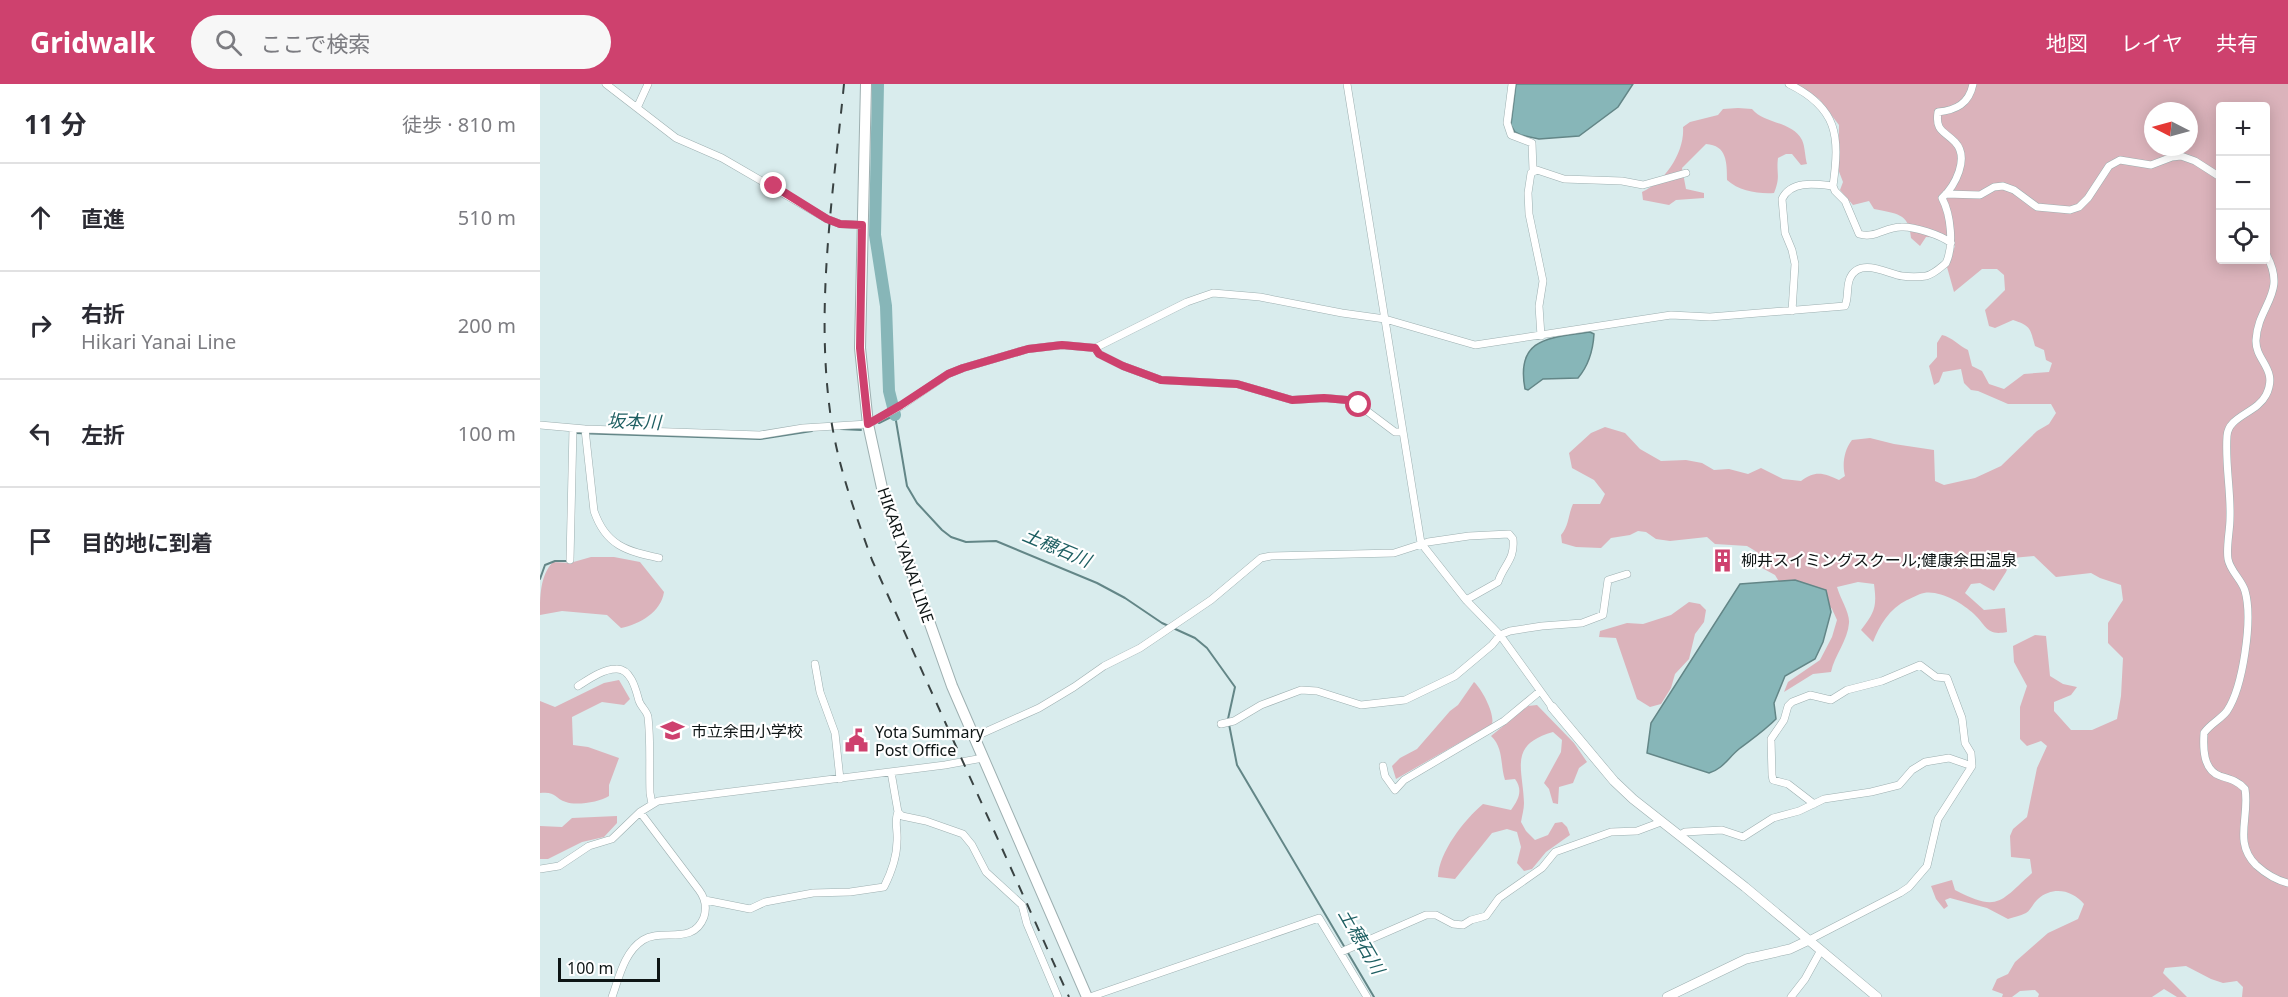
<!DOCTYPE html>
<html lang="ja">
<meta charset="utf-8">
<style>
:root{--surface:#fff;--page:#f7f7f7;--text:#2b2b33;--muted:#7c7c81;--line:#e1e1e2;--accent:#ce416e}
body{margin:0;font-family:"Noto Sans","Noto Sans JP",sans-serif;background:var(--page);color:var(--text)}
.controls{position:absolute;right:18px;top:18px;display:grid;overflow:hidden;border-radius:6px;box-shadow:0 3px 15px #0003}
.controls button{width:54px;height:54px;display:grid;place-items:center;padding:0;border:0;border-bottom:2px solid var(--line);background:var(--surface);color:var(--text);font:30px sans-serif}
.compass{position:absolute;left:1604px;top:18px;width:54px;height:54px;border-radius:50%;background:var(--surface);box-shadow:0 3px 15px #0003;rotate:276deg}
.scale{position:absolute;left:18px;bottom:15px;width:102px;box-sizing:border-box;padding-left:6px;border:3px solid #0e1515;border-top:0;font-size:16px;line-height:21px;white-space:nowrap;color:#0e1515;-webkit-text-stroke:4px #fff;paint-order:stroke}
.stop{position:absolute;width:18px;height:18px;margin:-14px;border:4px solid #ce416e;border-radius:50%;background:#fff}
.stop.end{background:#ce416e;border-color:#fff;box-shadow:0 2px 6px #0008}
.list{margin:0;padding:0;list-style:none}
h2{display:flex;justify-content:space-between;align-items:center;height:78px;margin:0;padding:0 24px;font-size:26px}
h2 small{font-size:20px;font-weight:400;color:var(--muted)}
.list li{display:grid;grid-template-columns:39px 1fr auto;gap:18px;align-items:center;box-sizing:border-box;height:108px;padding:0 24px;border-top:2px solid var(--line)}
.list b{display:block;font-size:22px;white-space:nowrap}
.list p{margin:0;font-size:20px;white-space:nowrap;color:var(--muted)}
.list em{font-size:20px;font-style:normal;color:var(--muted)}
.icon{flex:none;width:33px;height:33px;fill:none;stroke:currentColor;stroke-width:2;stroke-linecap:round;stroke-linejoin:round}
.map{position:relative;flex:none;width:1748px;height:913px;overflow:hidden}
header{display:flex;align-items:center;gap:36px;box-sizing:border-box;height:84px;padding:0 30px;background:var(--accent);color:#fff}
header strong{font-size:28px}
nav{display:flex;gap:33px;margin-inline-start:auto;font-size:21px}
.search{width:420px;height:54px;background:var(--page);display:flex;align-items:center;gap:15px;box-sizing:border-box;padding:0 21px;border-radius:33px;color:var(--muted);font-size:22px}
main{display:flex}
aside{flex:1;background:var(--surface)}
.map>svg:first-child{display:block}
</style>
<header>
<strong>Gridwalk</strong>
<div class="search"><svg class="icon" aria-label="search" viewBox="0 0 24 24"><circle cx="10" cy="10" r="6"/><path d="M15 15l6 6"/></svg>ここで検索</div>
<nav><a>地図</a><a>レイヤ</a><a>共有</a></nav>
</header>
<main>
<aside>
<h2>11 分<small>徒歩 · 810 m</small></h2>
<ul class="list">
<li><svg class="icon" aria-label="ahead" viewBox="0 0 24 24"><path d="M12 20V5M6 11l6-6 6 6"/></svg><div><b>直進</b></div><em>510 m</em></li>
<li><svg class="icon" aria-label="right" viewBox="0 0 24 24"><path d="M7 20v-9h11M14 6l5 5-5 5"/></svg><div><b>右折</b><p>Hikari Yanai Line</p></div><em>200 m</em></li>
<li><svg class="icon" aria-label="left" viewBox="0 0 24 24"><path d="M17 20v-9H6M10 6l-5 5 5 5"/></svg><div><b>左折</b></div><em>100 m</em></li>
<li><svg class="icon" aria-label="arrive" viewBox="0 0 24 24"><path d="M6 21V4h12l-3 4 3 4H6"/></svg><div><b>目的地に到着</b></div></li>
</ul>
</aside>
<div class="map">
<svg width="1748" height="913" viewBox="0 0 1748 913">
<rect width="100%" height="100%" fill="#d9eced"/>
<path fill="#dbb3bb" fill-rule="evenodd" d="M1256 0H1748V913H1702L1703 903 1697 897 1683 899 1671 895 1646 882 1625 884 1623 889 1647 913H1637L1624 905 1612 913H1498L1499 910 1495 906 1480 907 1472 913H1462L1463 910 1452 906 1457 895 1468 890 1475 878 1508 849 1538 835 1544 820C1532 806 1513 802 1498 815 1493 819 1491 826 1486 829 1480 832 1473 833 1468 835L1447 824 1410 814 1405 816 1408 822 1404 825 1396 815 1391 802 1412 796 1415 806C1458 828 1459 819 1492 789L1490 775 1471 773 1470 752 1473 745 1487 733 1497 684 1507 662 1501 657 1487 662 1480 655V623L1487 602 1474 578 1473 562 1495 551 1506 552 1510 592 1523 600 1537 603 1531 611 1514 618V627L1531 646H1552L1577 635 1581 612 1583 574 1568 559V539L1583 516 1581 501 1560 494 1551 489 1516 493 1494 472 1472 474 1466 488 1454 507 1440 499 1431 500 1425 509 1444 526 1465 524 1467 548C1446 552 1447 542 1434 530 1422 519 1400 506 1384 509 1378 510 1372 514 1367 516 1350 524 1339 542 1333 558L1321 546C1335 528 1337 523 1334 500L1318 498 1297 503C1300 514 1310 529 1309 539 1308 556 1294 572 1291 588L1273 590 1244 608 1248 598 1280 576 1292 553 1297 536 1292 525 1278 509 1243 504 1235 491 1222 484 1217 468 1207 462 1175 460 1167 453 1130 457 1116 455 1106 448 1098 447 1090 451 1071 454 1061 464 1036 463 1022 459 1021 451C1029 442 1028 431 1033 420H1060L1065 410 1054 396 1032 384 1029 369 1051 349 1065 343 1085 349 1100 365 1121 377 1146 376 1162 379 1174 386 1189 385 1208 390 1221 384 1243 395 1261 397C1275 386 1284 389 1299 396L1305 392C1302 381 1304 366 1312 356L1330 354 1354 360 1394 366 1395 397 1404 401 1435 394 1461 382 1497 347 1509 340 1516 329 1511 320H1468L1438 307 1431 306 1424 299 1421 285 1403 288 1399 298 1394 301 1389 282 1397 273V259L1402 251C1412 253 1419 262 1428 266L1432 282 1442 287 1449 300 1464 305 1484 290 1509 288 1512 279 1506 276 1504 266 1495 262C1490 244 1491 242 1473 236L1455 244 1449 242 1445 226 1465 206 1464 191 1457 185H1442L1414 208 1407 183 1415 162 1406 154 1386 153 1380 162 1371 154C1369 128 1356 130 1334 125L1329 117 1313 121 1300 106 1303 98 1298 85 1299 41 1279 15ZM1680 22H1726V176H1680ZM1613 27H1649V63H1613Z
M1198 24 1212 25C1224 40 1252 37 1262 56 1265 62 1265 73 1267 80L1261 81 1252 70H1246L1238 74C1236 90 1241 92 1234 109 1218 110 1199 107 1187 96 1187 79 1187 61 1166 60L1142 84 1146 105 1164 109V114L1136 116 1129 121 1103 116 1102 108C1125 98 1145 68 1143 43L1150 38 1178 31 1183 25Z
M51 473H74L100 478 124 508C121 528 100 540 81 544L67 531 22 527 0 531C0 513 0 491 13 478L30 479Z
M1149 518 1160 520 1166 526 1164 538 1155 550 1149 575 1135 590 1131 604 1121 620 1110 623 1097 615 1076 554 1059 553 1060 547 1087 539 1103 540 1131 531Z
M79 596 90 615 84 621 62 618 32 633 33 661 48 663 79 674 69 701V712C60 718 36 722 26 718 14 714 16 707 0 709V617L15 623 64 599Z
M934 598C942 605 955 630 952 640L856 695 852 682 860 674 877 665 910 627 918 621Z
M997 621 1034 659 1047 678 1039 684 1033 699 1019 703 1018 720 1013 719 1009 705 1004 699 1021 668 1022 656 1013 648C968 661 983 684 984 719 984 725 982 732 981 738L986 747 995 756 1008 751 1015 739 1022 738 1027 743 1030 751 1006 768 992 785 984 787 977 779 981 763 977 748 967 745 952 749 915 795 898 793C899 768 924 736 943 720L971 726C979 715 983 706 975 695L965 696C960 681 964 664 951 652L988 622Z
M77 732V739L64 753 42 758 8 775H0V742L22 743 32 734Z"/>
<path fill="#87b6b8" stroke="#638687" stroke-width="1.5" d="M976 0H1093L1078 23 1039 52 999 55 981 51 975 48 971 41Z
M1050 248 1054 250C1053 267 1049 281 1038 294L1003 295 988 306 985 305C975 252 1012 254 1050 248Z
M1255 496 1286 506 1291 528 1283 558 1275 575 1245 592 1234 619 1236 635C1224 647 1212 655 1199 665 1188 674 1183 685 1169 689L1107 669 1111 639 1200 500Z"/>
<g fill="none" stroke-linecap="round" stroke-linejoin="round">
<path stroke="#638687" stroke-width="2" d="M339 339 355 331 367 402 377 419 402 446 411 453 426 458 456 457 557 499 585 514 622 539 655 554 667 564 695 603 688 635 697 681 834 913
M301 345 321 346
M35 349 220 355 272 347
M0 495 5 481 15 477H27"/>
<path stroke="#87b6b8" stroke-width="12" d="M338 0 335 151 346 222 349 307 355 331"/>
<defs>
<path id="street" d="M66 0 136 54 182 74 287 135 300 140 322 141
M807 0 881 459 926 516 960 551 1012 623
M972 0 967 39 971 51 992 59 993 86
M1249 0C1298 24 1300 52 1293 102L1295 107 1305 117 1319 150C1335 155 1345 143 1361 143 1373 142 1401 151 1411 159
M97 24 108 0
M1406 110 1440 111 1454 103 1463 102 1474 106 1497 123 1530 126 1539 123 1548 114 1569 82 1580 76 1611 81 1632 73 1641 72 1655 77 1680 93
M1726 170C1748 210 1718 220 1716 256 1715 277 1739 285 1726 311 1717 329 1688 332 1687 352 1685 380 1691 407 1690 434 1690 447 1686 463 1688 475 1690 487 1702 496 1705 507 1713 535 1703 603 1687 627 1680 636 1670 640 1664 649 1663 664 1663 686 1680 692 1690 695 1698 697 1705 705 1710 733 1693 758 1716 781 1726 790 1735 796 1748 799
M1252 227 1255 180 1252 166 1245 149 1242 115C1251 96 1276 100 1293 102
M1001 252 999 222 1003 197 989 130 988 109 991 89 997 86 1024 95 1082 97 1103 101 1146 89
M555 264 559 270 583 282 621 296 697 300 752 316 785 314 807 316 819 321 855 348H863
M0 341 45 345 220 351 263 344 328 340 361 322 408 290 423 284 488 265 522 261 555 264 647 218 673 209 720 213 802 229 845 235 935 261 1131 231 1170 233 1305 222C1309 213 1306 203 1310 194 1320 173 1348 190 1362 192 1369 193 1379 193 1386 192 1394 190 1400 184 1406 179 1414 162 1411 131 1402 114 1415 102 1430 74 1415 58 1404 47 1395 47 1398 28 1416 26 1429 20 1433 0
M45 345 54 427C66 462 87 467 119 474
M30 476 33 344
M275 580 280 608 295 649 300 695
M38 602C49 595 63 585 76 585 91 584 96 606 99 617 101 623 107 627 108 633 111 658 109 684 110 709L112 720
M681 640 694 637 721 621 761 606 777 607 821 621 865 616 915 592 952 561 960 551 970 547 1002 542 1042 539 1063 531 1068 496 1087 490
M434 653 499 624 534 603 564 582 600 564 671 516 721 474 731 472 854 469 888 458 929 452 969 450 973 455C975 476 964 480 958 498L926 516
M843 682 845 692 855 706 864 696 964 637 999 608
M351 688 358 728 362 732 386 737 423 750 432 761 446 788 482 821 487 840 518 913
M1140 751 1145 748 1182 746 1203 753 1233 734 1259 727 1284 715 1331 708 1359 701 1372 686 1385 678 1409 674 1432 682
M0 785 19 782 49 762 72 755 100 728 118 717 405 681 443 674
M165 816 210 825 225 818 273 809 310 808 344 803C351 789 357 773 357 757 358 747 354 737 358 728
M1269 856 1360 809 1369 803 1387 782 1398 735 1432 682 1431 669 1425 659 1422 634 1407 594 1396 593 1380 581 1342 597 1307 606 1291 616 1270 611 1252 618 1248 622 1244 636 1231 655 1232 691 1233 696 1248 700 1274 720
M801 868 886 831H896L913 840 923 841 931 836 946 832 959 814 1002 784 1015 768 1071 748 1097 747 1121 738
M72 913C79 894 84 868 103 856 122 844 153 862 164 833 167 823 165 814 159 806L100 728
M550 913 779 834 827 913
M1251 913 1265 895 1281 866"/>
<path id="secondary" d="M1012 623 1074 697 1093 715 1205 803 1337 913
M1127 913 1206 875 1250 865 1269 856"/>
<path id="primary" d="M326 0 320 264 328 340 342 404 412 602 547 913"/>
</defs>
<use href="#street" stroke="#9dafb0" stroke-width="8"/>
<use href="#secondary" stroke="#9dafb0" stroke-width="10"/>
<use href="#primary" stroke="#9dafb0" stroke-width="12"/>
<use href="#street" stroke="#fff" stroke-width="7"/>
<use href="#secondary" stroke="#fff" stroke-width="9"/>
<use href="#primary" stroke="#fff" stroke-width="10"/>
<path stroke="#394242" stroke-width="2" stroke-dasharray="10 10" stroke-linecap="butt" d="M304 0C293 112 274 228 292 341 300 388 316 432 332 476L529 913"/>
</g>
<g fill="none" stroke-linecap="round" stroke-linejoin="round">
<path stroke="#ce416e" stroke-width="8" d="M234 102 287 135 300 140 322 141 320 264 328 340 361 321 408 290 423 284 488 265 522 261 555 264 559 270 583 282 621 296 697 300 752 316 784 314 807 316 819 321"/>
</g>
<defs>
<symbol id="building-bare" viewBox="-9 -9 18 18"><path d="M-4-6H4V6H1V3H-1V6H-4ZM-2.5-4.3h1.7v1.8h-1.7ZM.8-4.3h1.7v1.8H.8ZM-2.5-1h1.7V.8h-1.7ZM.8-1h1.7V.8H.8Z" fill="#ce416e" stroke="#fff" stroke-width="2.5" paint-order="stroke"/></symbol>
<symbol id="school-bare" viewBox="-9 -9 18 18"><path d="M0-5L7-2L0 1L-7-2ZM-4 1L0 2.5L4 1V4Q0 6-4 4Z" fill="#ce416e" stroke="#fff" stroke-width="2.5" paint-order="stroke"/></symbol>
<symbol id="civic-bare" viewBox="-9 -9 18 18"><path d="M-.6-6.5H3V-4.5H.6V-3L4-1V1h2V6H-6V1h2V-1L-.6-3ZM-1.2 2.5V6h2.4V2.5Z" fill="#ce416e" stroke="#fff" stroke-width="2.5" paint-order="stroke"/></symbol>
</defs>
<g fill-rule="evenodd">
<use href="#building-bare" x="1166" y="460" width="33" height="33"/>
<use href="#school-bare" x="116" y="630" width="33" height="33"/>
<use href="#civic-bare" x="300" y="640" width="33" height="33"/>
</g>
<g text-anchor="middle" dominant-baseline="central" stroke-width="4.5" stroke-linejoin="round" paint-order="stroke">
<g font-size="16" fill="#0e1515" stroke="#fff">
<text transform="translate(366 471) rotate(71)">HIKARI YANAI LINE</text>
</g>
<g font-size="16" fill="#0e1515" stroke="#fff" text-anchor="start">
<text x="1201" y="476">柳井スイミングスクール;健康余田温泉</text>
<text x="151" y="647">市立余田小学校</text>
<text x="335" y="648">Yota Summary<tspan x="335" dy="18">Post Office</tspan></text>
</g>
<g font-size="18" font-style="italic" fill="#1e5f62" stroke="#fff">
<text transform="translate(94 337) rotate(2)">坂本川</text>
<text transform="translate(517 463) rotate(23)">土穂石川</text>
<text transform="translate(822 857) rotate(60)">土穂石川</text>
</g>
</g>
</svg>
<div class="controls">
<button>+</button>
<button>−</button>
<button><svg class="icon" aria-label="locate" viewBox="0 0 24 24"><circle cx="12" cy="12" r="6"/><path d="M12 2v4M12 18v4M2 12h4M18 12h4"/></svg></button>
</div>
<svg class="compass" viewBox="-18 -18 36 36"><path d="M0-13l5 13h-10z" fill="#e53935"/><path d="M0 13l5-13h-10z" fill="#7c7c81"/></svg>
<div class="scale">100 m</div>
<div class="stop" style="left:819px;top:321px"></div>
<div class="stop end" style="left:234px;top:102px"></div>
</div>
</main>
